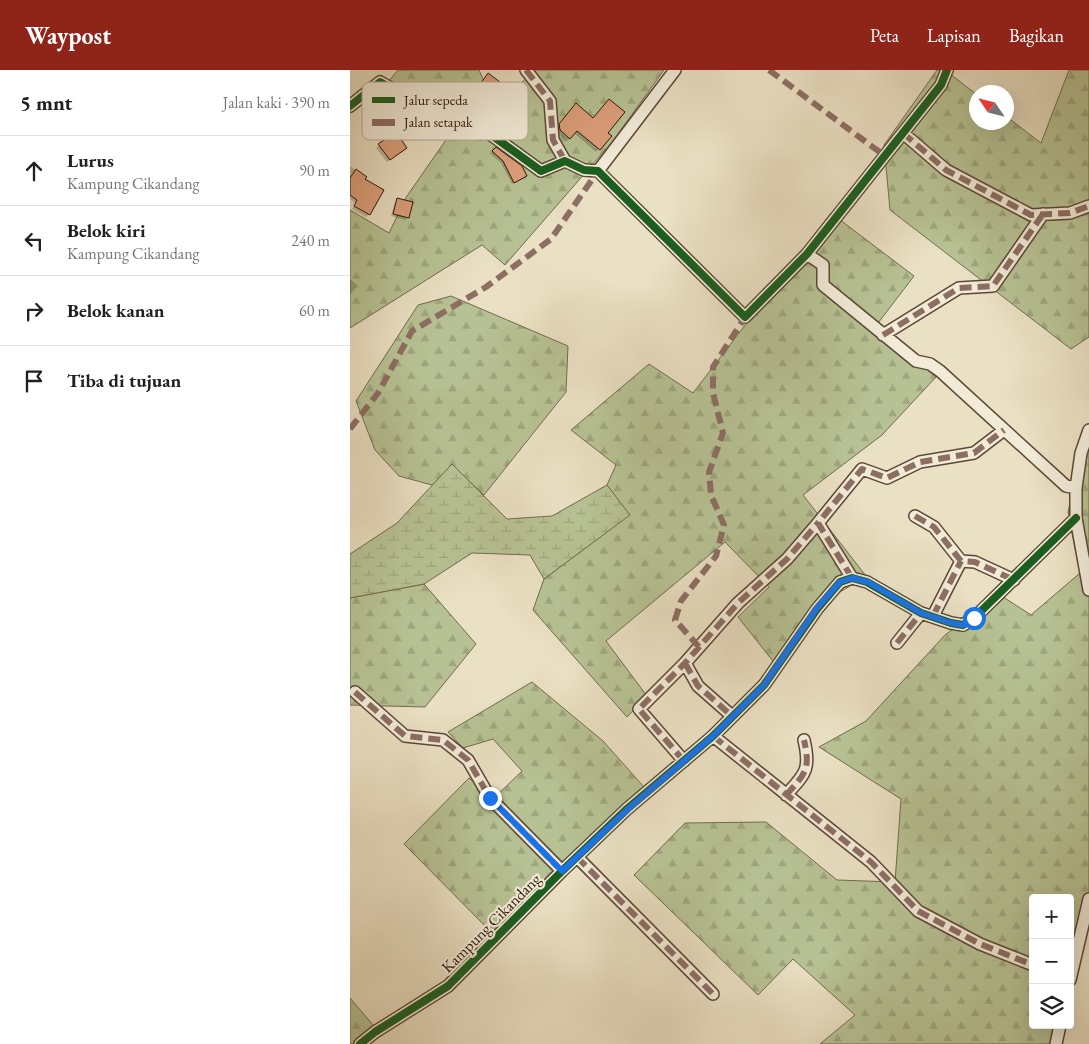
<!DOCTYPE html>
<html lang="id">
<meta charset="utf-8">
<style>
:root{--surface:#fff;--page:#f6f6f6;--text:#202124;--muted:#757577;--line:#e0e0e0;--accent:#8f2418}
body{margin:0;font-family:"EB Garamond",serif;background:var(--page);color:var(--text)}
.controls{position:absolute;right:15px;bottom:15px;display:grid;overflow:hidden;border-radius:5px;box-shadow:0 5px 20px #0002}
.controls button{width:45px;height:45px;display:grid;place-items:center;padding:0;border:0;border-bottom:1px solid var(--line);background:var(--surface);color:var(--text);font:25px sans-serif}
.compass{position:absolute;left:619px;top:15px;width:45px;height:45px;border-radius:50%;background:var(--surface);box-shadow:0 5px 20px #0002;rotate:305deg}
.stop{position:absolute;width:15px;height:15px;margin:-11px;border:4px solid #1a73e8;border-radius:50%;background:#fff}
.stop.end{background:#1a73e8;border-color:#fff;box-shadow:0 1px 5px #0008}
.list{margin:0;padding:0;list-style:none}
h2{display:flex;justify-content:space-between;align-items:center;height:65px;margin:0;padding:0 20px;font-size:21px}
h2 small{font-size:16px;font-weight:400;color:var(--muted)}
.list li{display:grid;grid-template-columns:32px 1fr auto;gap:15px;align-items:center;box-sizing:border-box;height:70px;padding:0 20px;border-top:1px solid var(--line)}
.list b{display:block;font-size:19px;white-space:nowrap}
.list p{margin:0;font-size:16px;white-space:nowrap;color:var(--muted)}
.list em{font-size:16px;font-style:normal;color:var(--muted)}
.icon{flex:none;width:28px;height:28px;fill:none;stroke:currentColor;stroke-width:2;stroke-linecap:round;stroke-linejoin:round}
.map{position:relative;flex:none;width:739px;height:974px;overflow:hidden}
header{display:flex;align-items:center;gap:30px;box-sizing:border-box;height:70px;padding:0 25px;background:var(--accent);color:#fff}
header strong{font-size:24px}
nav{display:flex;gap:28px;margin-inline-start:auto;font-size:18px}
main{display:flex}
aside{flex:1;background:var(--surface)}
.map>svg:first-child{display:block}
</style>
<header>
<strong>Waypost</strong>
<nav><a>Peta</a><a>Lapisan</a><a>Bagikan</a></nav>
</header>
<main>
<aside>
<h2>5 mnt<small>Jalan kaki · 390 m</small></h2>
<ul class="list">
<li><svg class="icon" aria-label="ahead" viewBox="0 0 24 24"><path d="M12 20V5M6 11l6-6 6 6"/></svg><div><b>Lurus</b><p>Kampung Cikandang</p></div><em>90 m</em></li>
<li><svg class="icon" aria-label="left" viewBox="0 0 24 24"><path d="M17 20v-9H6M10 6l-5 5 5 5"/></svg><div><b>Belok kiri</b><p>Kampung Cikandang</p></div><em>240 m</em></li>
<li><svg class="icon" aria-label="right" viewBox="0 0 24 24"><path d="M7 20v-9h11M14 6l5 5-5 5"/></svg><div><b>Belok kanan</b></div><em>60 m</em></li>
<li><svg class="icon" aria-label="arrive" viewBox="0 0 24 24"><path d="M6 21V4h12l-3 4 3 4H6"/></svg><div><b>Tiba di tujuan</b></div></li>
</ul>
</aside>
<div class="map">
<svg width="739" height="974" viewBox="0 0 739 974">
<defs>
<pattern id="forest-firs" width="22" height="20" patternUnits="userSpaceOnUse" patternTransform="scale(1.25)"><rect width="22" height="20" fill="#b7c294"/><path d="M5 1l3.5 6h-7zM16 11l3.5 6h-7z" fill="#9ea67e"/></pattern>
<pattern id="wetland-marsh" width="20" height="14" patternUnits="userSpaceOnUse" patternTransform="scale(1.25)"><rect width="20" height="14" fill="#b7c294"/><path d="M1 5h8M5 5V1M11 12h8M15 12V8" fill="none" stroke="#9ea67e"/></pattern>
</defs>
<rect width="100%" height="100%" fill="#eae0c3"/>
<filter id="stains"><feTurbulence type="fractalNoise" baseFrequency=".004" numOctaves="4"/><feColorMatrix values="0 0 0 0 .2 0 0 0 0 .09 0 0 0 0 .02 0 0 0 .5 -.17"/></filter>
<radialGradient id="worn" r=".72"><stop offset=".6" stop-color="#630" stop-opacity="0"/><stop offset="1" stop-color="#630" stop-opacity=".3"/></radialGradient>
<path fill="url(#forest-firs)" stroke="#726b4d" d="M48 0H129L146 39 184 0H314L262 72 155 195 132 175 0 258V140L39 163 57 126 98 67 37 13Z
M587 0H595L626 24V52H656L657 47 691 73 719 0H739V267L721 279 540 140 534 75Z
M481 143 564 206 525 257 586 307 532 365 453 425 516 506 461 540 426 595 388 547 419 517 375 472 256 571 297 626 277 647 183 540 194 509 279 445 257 415 266 395 221 360 299 294 343 323Z
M101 226 218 276 216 322 134 425 102 395 82 415 49 406 25 380 6 331 68 235Z
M739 357V849L720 919V828H683V955H711L706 974H470L505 945 443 889 408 925 284 805 335 753 416 752 487 810 545 812 551 729 469 677 516 651 595 565 650 525 681 545 730 503 718 442 736 361Z
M74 514 126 574 75 637 0 635V528Z
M182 612 253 671 294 717 145 866 54 774 119 708 143 729 172 701 143 669 113 678 98 662Z
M0 928 29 962 9 974H0Z"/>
<path fill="url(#wetland-marsh)" stroke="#726b4d" d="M102 394 157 449 202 446 257 415 280 445 194 509 180 485 122 483 74 514 0 528V484L47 453Z"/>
<path fill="#0003" d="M136 7 149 12 135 30 124 23Z
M224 38 243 50 260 66 246 82 224 63 217 71 207 63V58Z
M29 75 53 81 37 92 26 78Z
M146 79 176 106 162 114 151 93 141 84Z
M0 96 15 107 14 110 19 144 16 147 2 139 6 133 0 129Z
M48 129 58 147 55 150 41 146 45 132Z
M0 209 8 216 0 224Z"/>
<path fill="#dda07b" stroke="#2e1406" d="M138 3 150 12 138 28 126 20Z
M259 29 275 42 258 63 262 66 250 80 227 61 220 69 210 60 209 54 226 33 243 48Z
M46 62 57 78 40 90 28 74Z
M146 77 172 96 177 106 164 113 153 91 142 81Z
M6 99 17 107 15 109 34 120 20 145 4 136 7 130 0 125V108Z
M47 128 63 132 59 148 43 144Z"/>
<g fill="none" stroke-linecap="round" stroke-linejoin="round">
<defs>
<path id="minor" d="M176 0 200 31 203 70 215 91
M0 36 30 12 73 37H103L191 101 215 91 234 100 248 101 395 247 457 184 591 15 597 0
M553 63 596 100 681 145 720 143 739 136
M248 101 325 0
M457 184 473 195V215L566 291 580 294 590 301 716 416 726 418
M533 265 609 218 643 216 693 144
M739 360 731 383 726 418V448L739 520
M565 446 584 457 611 491 625 492 664 510
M502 508 468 453 512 399 537 408 570 392 624 383 654 360
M583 546 611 491
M547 573 571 543
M335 593 348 616 382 646
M5 622 55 666 93 670 118 690 140 728 212 801
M363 666 521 792 568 841 630 874 683 895
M334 691 289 639 335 593 388 533 437 489 468 453
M436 725C455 704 461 700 454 670
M227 787 363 924
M720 910 739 829
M10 974 25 962 98 916 212 801 277 739 363 666 414 615 467 539 490 512 502 508 517 512 571 543 601 553 613 555 624 548 726 448
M706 974 710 955"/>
</defs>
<use href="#minor" stroke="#5d4735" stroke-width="14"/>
<use href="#minor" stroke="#f1ebd8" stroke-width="11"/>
<path stroke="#8d6e63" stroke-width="6" stroke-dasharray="12 6" stroke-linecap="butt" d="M176 0 200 31 203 70 215 91
M419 0 535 86
M553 63 596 100 681 145 720 143 739 136
M533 265 609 218 643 216 693 144
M0 359 28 323 62 261 136 217 201 169 248 101
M565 446 584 457 611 491 625 492 664 510
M502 508 468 453 512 399 537 408 570 392 624 383 654 360
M583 546 611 491
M547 573 571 543
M349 577 325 550 331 531 366 486 374 455 361 425 359 402 373 363 363 323V297L395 247
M335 593 348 616 382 646
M5 622 55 666 93 670 118 690 140 728 212 801
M363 666 521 792 568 841 630 874 683 895
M334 691 289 639 335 593 388 533 437 489 468 453
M436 725C455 704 461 700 454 670
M227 787 363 924"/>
<defs>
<path id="cycleway" d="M0 36 30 12 73 37H103L191 101 215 91 234 100 248 101 395 247 457 184 591 15 597 0
M10 974 25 962 98 916 212 801 277 739 363 666 414 615 467 539 490 512 502 508 517 512 571 543 601 553 613 555 624 548 726 448"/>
</defs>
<use href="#cycleway" stroke="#f1ebd8" stroke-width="11"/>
<use href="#cycleway" stroke="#1b5e20" stroke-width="8"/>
</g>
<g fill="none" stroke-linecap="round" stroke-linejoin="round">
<path stroke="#1a73e8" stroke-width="6" d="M140 728 212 801 278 739 363 666 414 615 467 538 490 512 502 508 518 512 571 543 601 553 613 555 624 548"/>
</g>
<g text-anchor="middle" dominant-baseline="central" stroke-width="4.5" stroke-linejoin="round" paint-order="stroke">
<g font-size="16" fill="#2e1406" stroke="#f1ebd8">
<text transform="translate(141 853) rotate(-45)">Kampung Cikandang</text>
</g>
</g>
<rect x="12" y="12" width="166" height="58" rx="8" fill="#f1ebd8" stroke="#b6aa99" stroke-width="1"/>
<rect x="22" y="27" width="23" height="6" fill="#1b5e20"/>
<rect x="22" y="49" width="23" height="7" fill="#8d6e63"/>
<g font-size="14" fill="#2e1406">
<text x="54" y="35">Jalur sepeda</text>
<text x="54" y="57">Jalan setapak</text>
</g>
<rect width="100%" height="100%" filter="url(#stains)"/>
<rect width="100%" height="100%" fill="url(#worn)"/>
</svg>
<div class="controls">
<button>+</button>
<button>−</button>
<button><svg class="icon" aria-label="layers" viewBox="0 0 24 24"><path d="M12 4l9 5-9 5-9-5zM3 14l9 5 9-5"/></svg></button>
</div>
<svg class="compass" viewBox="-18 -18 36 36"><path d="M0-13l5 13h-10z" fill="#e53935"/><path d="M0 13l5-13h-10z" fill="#757577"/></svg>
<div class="stop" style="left:624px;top:548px"></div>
<div class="stop end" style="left:140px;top:728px"></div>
</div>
</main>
